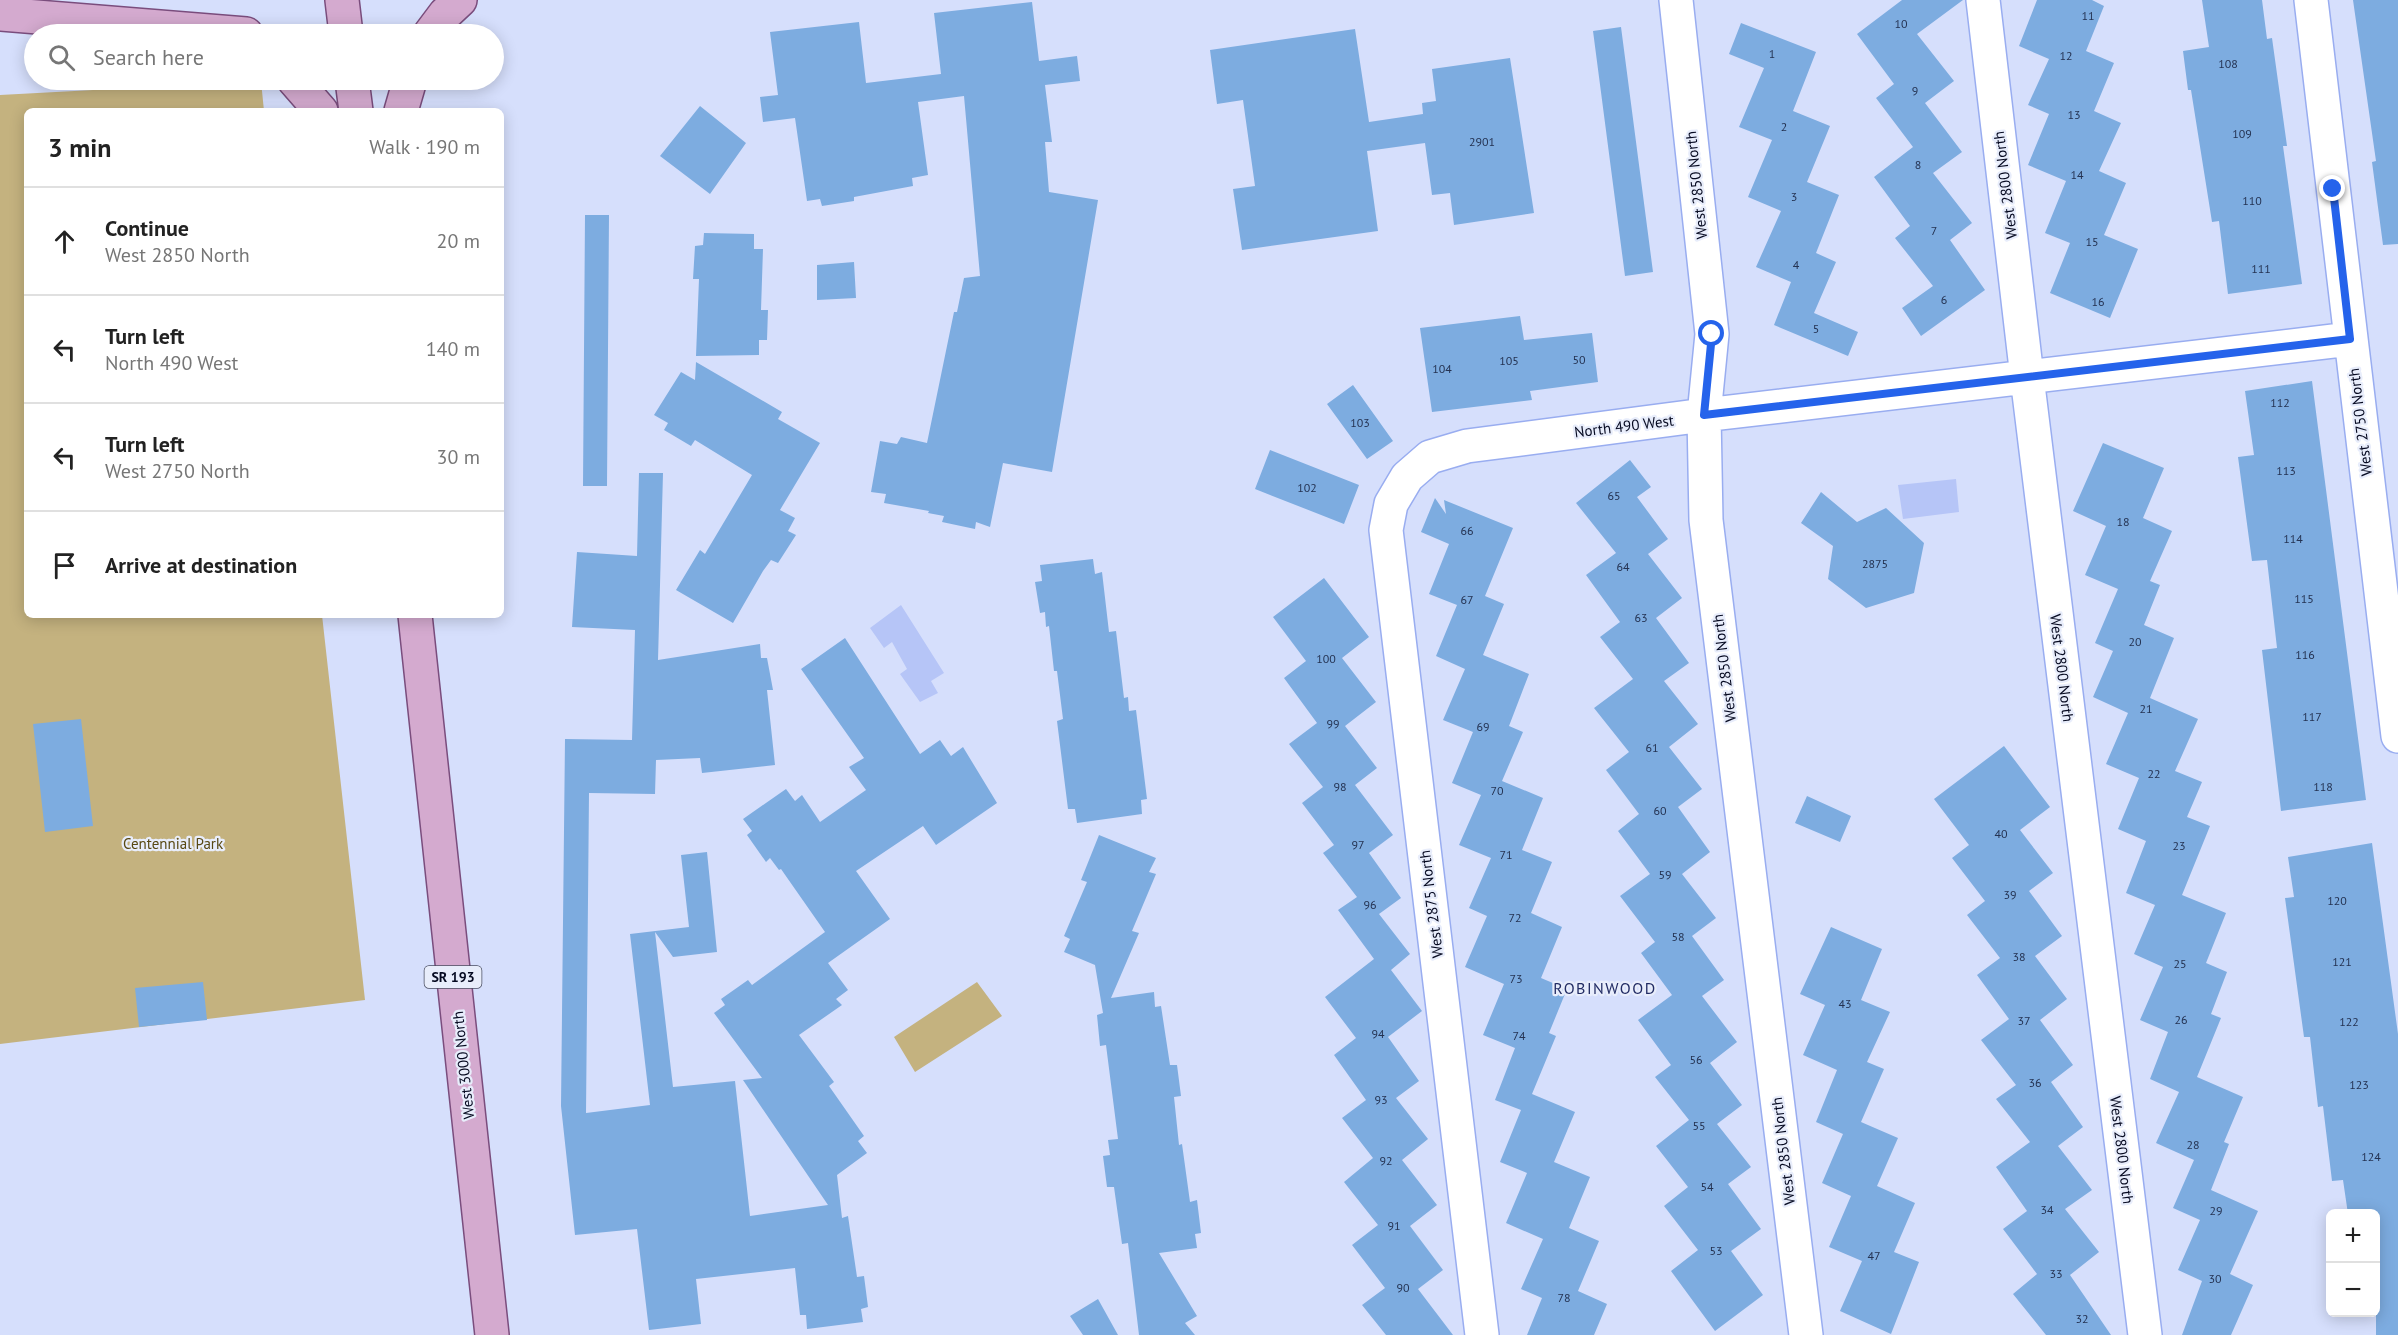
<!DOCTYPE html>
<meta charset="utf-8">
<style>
:root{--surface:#fff;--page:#f6f6f6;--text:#222;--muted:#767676;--line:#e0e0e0}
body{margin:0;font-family:"PT Sans",sans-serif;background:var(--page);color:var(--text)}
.controls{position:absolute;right:18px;bottom:18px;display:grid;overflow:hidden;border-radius:9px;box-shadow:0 3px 15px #0003}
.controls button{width:54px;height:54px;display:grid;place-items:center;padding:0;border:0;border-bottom:2px solid var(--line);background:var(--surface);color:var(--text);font:30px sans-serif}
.stop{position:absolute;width:18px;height:18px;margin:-14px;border:4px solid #2563eb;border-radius:50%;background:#fff}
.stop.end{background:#2563eb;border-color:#fff;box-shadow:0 2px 6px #0008}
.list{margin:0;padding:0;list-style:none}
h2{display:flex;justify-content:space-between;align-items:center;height:78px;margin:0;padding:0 24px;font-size:26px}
h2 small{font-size:20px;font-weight:400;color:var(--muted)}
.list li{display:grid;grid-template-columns:39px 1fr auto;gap:18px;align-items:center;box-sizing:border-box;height:108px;padding:0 24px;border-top:2px solid var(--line)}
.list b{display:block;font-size:22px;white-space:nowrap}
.list p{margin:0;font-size:20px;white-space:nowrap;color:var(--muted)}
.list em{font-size:20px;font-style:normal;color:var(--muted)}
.icon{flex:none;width:33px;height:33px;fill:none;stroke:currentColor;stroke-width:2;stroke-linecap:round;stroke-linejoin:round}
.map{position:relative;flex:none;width:2398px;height:1335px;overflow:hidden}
.search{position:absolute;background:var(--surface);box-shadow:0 3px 15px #0003;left:24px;top:24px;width:480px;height:66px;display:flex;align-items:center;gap:15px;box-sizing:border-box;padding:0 21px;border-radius:33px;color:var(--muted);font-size:22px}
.panel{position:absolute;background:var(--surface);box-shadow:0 3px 15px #0003;left:24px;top:108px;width:480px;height:510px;border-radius:9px}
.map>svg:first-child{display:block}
</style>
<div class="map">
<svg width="2398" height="1335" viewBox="0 0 2398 1335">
<rect width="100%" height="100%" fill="#d6dffc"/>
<path fill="#c4b27f" d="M261 81 264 111H27V615H322L365 1000 0 1044V95Z
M977 982 1002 1016 915 1072 894 1037Z"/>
<path fill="#b6c5f7" d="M1956 479 1959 512 1903 519 1898 485Z
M901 605 944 673 931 681 938 693 920 702 900 674 907 669 892 642 884 648 870 628Z"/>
<path fill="#7dace0" d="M1902 0H1963L1917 34 1954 81 1925 103 1962 152 1933 173 1972 223 1950 240 1985 290 1921 336 1902 308 1933 286 1895 238 1910 226 1874 177 1913 147 1876 98 1894 84 1857 34Z
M2037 0H2092L2104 6 2086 51 2114 63 2094 111 2121 123 2099 171 2126 183 2104 235 2138 249 2110 318 2050 293 2070 243 2045 233 2066 181 2028 165 2049 114 2028 105 2049 59 2019 46Z
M2202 0H2262L2267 39 2272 38 2287 146H2283L2302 284 2228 294 2219 221 2212 222 2191 90H2188L2183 51 2209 47Z
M2353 0H2398V244L2383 245 2372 162 2376 161Z
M1032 2 1039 61 1077 56 1080 81 1045 85 1052 142H1045L1049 192 1098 200 1052 472 1003 463 990 527 976 522 975 529 942 522 944 516 928 513 929 511 884 503 886 494 871 492 880 441 897 444 901 437 927 443 954 312H957L964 278 980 276 964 96 918 102 928 175 912 178 913 186 854 197V201L822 206 820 199 807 201 795 118 763 122 760 97 778 95 770 32 859 22 866 83 941 74 934 13Z
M1741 23 1816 52 1793 111 1830 126 1807 182 1839 195 1816 253 1836 262 1814 313 1858 332 1848 356 1774 325 1791 282 1756 267 1781 211 1748 197 1772 140 1739 127 1764 68 1729 54Z
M1621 27 1653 272 1625 276 1593 31Z
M1355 29 1369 122 1423 114 1422 103 1436 101 1432 69 1510 58 1534 213 1454 225 1450 193 1432 195 1425 143 1367 151 1378 231 1242 250 1233 189 1255 186 1243 100 1217 104 1210 50Z
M700 106 746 143 710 194 660 156Z
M585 215H609L607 486H583Z
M704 233 754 234V249H763L761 310H768L767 340H759V355L696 356 699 279H693L695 246 703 245Z
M854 262 856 298 817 300V265Z
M1520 316 1524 340 1592 333 1598 382 1530 391 1532 400 1432 412 1420 328Z
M696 362 782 412 778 419 820 443 780 510 795 518 788 531 796 535 778 563 771 560 763 571 733 623 676 590 700 550 705 554 752 475 695 440 691 446 664 430 668 423 654 415 681 372 695 380Z
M2312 381 2366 800 2281 811 2262 650 2277 648 2267 560 2252 561 2238 457 2254 455 2245 391Z
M1353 385 1393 441 1367 459 1327 404Z
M2103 443 2164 468 2143 518 2172 531 2150 581 2160 585 2144 625 2174 638 2150 698 2198 719 2175 771 2202 782 2187 817 2210 826 2182 895 2226 913 2206 963 2227 972 2211 1014 2221 1018 2197 1077 2243 1097 2224 1142 2229 1144 2211 1190 2258 1211 2230 1274 2253 1285 2231 1335H2182L2202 1281 2178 1270 2200 1220 2173 1208 2194 1160 2156 1143 2179 1092 2150 1079 2168 1032 2140 1020 2163 967 2134 954 2155 905 2126 893 2146 841 2118 829 2139 778 2106 764 2128 713 2093 697 2113 651 2095 643 2118 589 2085 575 2106 526 2073 511Z
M1270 450 1359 485 1344 524 1255 489Z
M1630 460 1651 487 1637 497 1668 539 1648 554 1682 598 1656 618 1689 663 1664 681 1698 724 1669 747 1702 789 1678 807 1710 852 1682 874 1716 918 1692 936 1724 980 1702 996 1737 1042 1710 1063 1742 1105 1717 1124 1751 1167 1728 1184 1761 1229 1731 1251 1763 1295 1715 1331 1671 1271 1698 1250 1664 1206 1688 1187 1656 1146 1689 1120 1655 1077 1671 1065 1638 1020 1672 995 1641 953 1655 942 1620 896 1650 874 1618 831 1639 814 1606 770 1629 752 1594 708 1633 679 1600 637 1620 622 1586 575 1616 553 1576 503Z
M639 473H663L658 660 760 644 761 658H767L773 690H767L775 765 702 773 700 758 656 760 655 794 589 793 586 1113 650 1105 630 934 689 927 681 855 707 852 717 952 673 957 655 932 673 1087 735 1081 750 1216 828 1205 743 1080 762 1078 714 1013 725 1005 721 999 748 980 752 985 825 932 781 869 779 870 770 858 766 862 747 835 752 831 743 819 786 789 795 801 802 795 820 822 866 790 849 767 864 758 801 669 845 638 920 754 940 740 951 756 963 747 997 803 936 845 923 826 856 871 890 919 828 963 848 990 836 999 842 1005 799 1035 834 1082 829 1086 864 1136 858 1141 867 1153 837 1175 842 1218 848 1216 857 1277 864 1276 868 1307 861 1309 863 1322 807 1329 806 1315H800L795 1268 696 1279 701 1324 649 1330 637 1229 575 1235 561 1106 565 739 632 740 635 630 572 627 577 552 637 556Z
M1821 492 1857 522 1886 508 1924 543 1914 593 1866 608 1828 579 1833 546 1801 523Z
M1435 498 1446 514 1444 500 1513 528 1485 596 1504 604 1483 655 1529 674 1509 726 1523 732 1502 781 1543 798 1522 850 1552 862 1531 913 1562 927 1541 978 1567 989 1549 1033 1556 1036 1532 1094 1575 1112 1554 1162 1590 1177 1569 1228 1599 1241 1578 1291 1607 1304 1594 1335H1527L1542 1298 1521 1289 1543 1239 1506 1223 1527 1173 1500 1162 1521 1110 1495 1100 1515 1048 1483 1035 1504 984 1465 967 1487 916 1469 908 1491 858 1459 845 1481 795 1452 783 1473 732 1443 720 1465 669 1436 656 1457 605 1429 594 1449 544 1421 532Z
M1093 559 1095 574 1102 572 1109 632 1116 631 1124 698 1128 697 1129 711 1136 710 1147 799 1141 800 1142 814 1077 823 1075 809H1068L1057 721 1063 719 1057 671H1054L1049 626 1046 627 1045 612 1040 613 1035 582 1042 581 1040 565Z
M1324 578 1369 637 1342 658 1376 702 1345 726 1377 768 1355 785 1393 835 1369 853 1401 898 1379 914 1410 954 1391 970 1422 1011 1388 1037 1419 1081 1396 1098 1428 1139 1402 1160 1437 1205 1410 1226 1443 1270 1418 1289 1453 1335H1386L1362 1305 1385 1288 1352 1245 1378 1225 1344 1182 1373 1158 1342 1118 1366 1100 1334 1055 1356 1038 1325 997 1374 959 1338 910 1357 897 1323 853 1334 845 1302 803 1323 787 1289 744 1317 723 1284 678 1306 661 1273 617Z
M81 719 93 826 45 832 33 724Z
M2004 746 2050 807 2020 830 2053 873 2029 891 2062 936 2035 956 2067 999 2040 1020 2073 1065 2051 1082 2083 1127 2058 1146 2092 1190 2065 1209 2099 1252 2070 1275 2111 1335H2046L2013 1294 2037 1274 2003 1229 2027 1211 1996 1167 2030 1142 1996 1099 2016 1085 1981 1040 2009 1019 1977 975 2000 958 1967 915 1985 901 1952 858 1969 845 1934 799Z
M1807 796 1851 816 1840 842 1795 823Z
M1099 835 1156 858 1149 872 1156 874 1132 931 1139 933 1111 998 1154 992 1155 1007 1161 1006 1170 1065H1177L1181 1096 1174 1097 1179 1145 1182 1144 1190 1202 1197 1200 1201 1233 1195 1234 1197 1248 1159 1253 1197 1316 1185 1323 1195 1335H1139L1128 1243 1122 1244 1114 1187H1107L1103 1156 1110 1155 1108 1140 1118 1139 1106 1045 1100 1046 1097 1015 1103 1013 1095 965 1064 952 1070 939 1064 936 1087 882 1081 880Z
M2372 843 2398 1034V1335H2376V1214H2348L2343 1180 2332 1181 2323 1106 2318 1107 2310 1037H2304L2285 898 2294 897 2288 857Z
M1831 927 1882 949 1861 1000 1890 1012 1867 1062 1884 1069 1861 1122 1898 1138 1877 1186 1915 1203 1894 1252 1919 1262 1891 1334 1840 1311 1862 1261 1829 1247 1851 1196 1822 1183 1843 1134 1816 1122 1837 1070 1803 1055 1825 1005 1800 994Z
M203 982 207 1020 139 1027 135 988Z
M1098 1299 1118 1335H1083L1070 1316Z"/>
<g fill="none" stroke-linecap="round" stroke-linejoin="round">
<defs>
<path id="street" d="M1676 0 1712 334 1704 415 1706 520 1806 1335
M1983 0 2027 377 2145 1335
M2311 0 2398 736
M1482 1335 1386 530 1391 504 1407 477 1430 457 1467 446 1704 415 2350 339"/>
<path id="primary" d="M342 0 346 34
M0 14 246 34
M430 34 445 14 460 0
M294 80 321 111
M352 80 356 111
M401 111 410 80
M415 615 492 1335"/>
</defs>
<use href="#street" stroke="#99adf0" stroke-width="36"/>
<use href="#primary" stroke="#7a4d7d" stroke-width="36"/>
<use href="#street" stroke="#fff" stroke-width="33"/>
<use href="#primary" stroke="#d4aacf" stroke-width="33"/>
</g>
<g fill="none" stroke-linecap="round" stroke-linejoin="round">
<path stroke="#2563eb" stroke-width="8" d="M1712 334 1704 415 2350 339 2333 189"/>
</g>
<g text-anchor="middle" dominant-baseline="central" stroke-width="4.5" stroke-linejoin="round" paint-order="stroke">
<g font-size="12" fill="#243251">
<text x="2088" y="15">11</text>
<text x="1901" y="23">10</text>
<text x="1772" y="53">1</text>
<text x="2066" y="55">12</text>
<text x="2228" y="63">108</text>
<text x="1915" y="90">9</text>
<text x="2074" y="114">13</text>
<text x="1784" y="126">2</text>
<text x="2242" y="133">109</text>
<text x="1482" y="141">2901</text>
<text x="1918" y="164">8</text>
<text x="2077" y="174">14</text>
<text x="1794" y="196">3</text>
<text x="2252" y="200">110</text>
<text x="1934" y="230">7</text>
<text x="2092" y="241">15</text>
<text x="1796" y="264">4</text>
<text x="2261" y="268">111</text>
<text x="1944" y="299">6</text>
<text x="2098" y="301">16</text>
<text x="1816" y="328">5</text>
<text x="1579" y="359">50</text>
<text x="1509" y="360">105</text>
<text x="1442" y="368">104</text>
<text x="2280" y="402">112</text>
<text x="1360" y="422">103</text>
<text x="2286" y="470">113</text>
<text x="1307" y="487">102</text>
<text x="1614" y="495">65</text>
<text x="2123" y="521">18</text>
<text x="1467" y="530">66</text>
<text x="2293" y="538">114</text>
<text x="1875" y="563">2875</text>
<text x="1623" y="566">64</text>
<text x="2304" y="598">115</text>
<text x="1467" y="599">67</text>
<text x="1641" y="617">63</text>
<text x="2135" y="641">20</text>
<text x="2305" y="654">116</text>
<text x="1326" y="658">100</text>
<text x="2146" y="708">21</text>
<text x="2312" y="716">117</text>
<text x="1333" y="723">99</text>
<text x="1483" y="726">69</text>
<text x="1652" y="747">61</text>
<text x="2154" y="773">22</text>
<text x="1340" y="786">98</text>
<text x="2323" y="786">118</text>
<text x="1497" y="790">70</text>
<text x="1660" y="810">60</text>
<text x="2001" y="833">40</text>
<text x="1358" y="844">97</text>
<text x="2179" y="845">23</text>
<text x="1506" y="854">71</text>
<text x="1665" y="874">59</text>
<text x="2010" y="894">39</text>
<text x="2337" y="900">120</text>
<text x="1370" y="904">96</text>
<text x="1515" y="917">72</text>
<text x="1678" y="936">58</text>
<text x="2019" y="956">38</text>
<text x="2342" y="961">121</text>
<text x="2180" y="963">25</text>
<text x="1516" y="978">73</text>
<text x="1845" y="1003">43</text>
<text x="2181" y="1019">26</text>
<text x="2024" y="1020">37</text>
<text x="2349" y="1021">122</text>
<text x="1378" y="1033">94</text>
<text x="1519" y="1035">74</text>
<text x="1696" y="1059">56</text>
<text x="2035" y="1082">36</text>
<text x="2359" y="1084">123</text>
<text x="1381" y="1099">93</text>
<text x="1699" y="1125">55</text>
<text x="2193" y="1144">28</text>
<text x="2371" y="1156">124</text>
<text x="1386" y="1160">92</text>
<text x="1707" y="1186">54</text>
<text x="2047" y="1209">34</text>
<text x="2216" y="1210">29</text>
<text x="1394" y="1225">91</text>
<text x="1716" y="1250">53</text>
<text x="1874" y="1255">47</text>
<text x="2056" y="1273">33</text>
<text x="2215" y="1278">30</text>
<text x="1403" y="1287">90</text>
<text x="1564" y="1297">78</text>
<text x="2082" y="1318">32</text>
</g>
<rect fill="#e8edfb" stroke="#4a4e62" stroke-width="1.5" x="424.5" y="966" width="57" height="22" rx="4.5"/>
<g font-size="14" font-weight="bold" fill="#060a21">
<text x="453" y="977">SR 193</text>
</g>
<g font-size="15" fill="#060a21" stroke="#e8edfb">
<text transform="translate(1696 185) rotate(-96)">West 2850 North</text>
<text transform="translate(2005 185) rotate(-97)">West 2800 North</text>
<text transform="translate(2360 422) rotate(-97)">West 2750 North</text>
<text transform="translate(1624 426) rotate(-7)">North 490 West</text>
<text transform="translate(1724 668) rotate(-97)">West 2850 North</text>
<text transform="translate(2062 668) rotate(83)">West 2800 North</text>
<text transform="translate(1431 904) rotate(-97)">West 2875 North</text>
<text transform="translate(463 1065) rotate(-96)">West 3000 North</text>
<text transform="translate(2122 1150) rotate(83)">West 2800 North</text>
<text transform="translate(1783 1151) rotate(-97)">West 2850 North</text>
</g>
<g font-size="15" fill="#584812" stroke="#e8edfb">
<text x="173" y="843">Centennial Park</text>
</g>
<g font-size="16" letter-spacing="1.5" fill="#222c64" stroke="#e8edfb">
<text x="1605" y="988">ROBINWOOD</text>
</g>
</g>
</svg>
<div class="controls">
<button>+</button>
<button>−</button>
</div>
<div class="stop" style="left:1712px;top:334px"></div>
<div class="stop end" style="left:2333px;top:189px"></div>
<div class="search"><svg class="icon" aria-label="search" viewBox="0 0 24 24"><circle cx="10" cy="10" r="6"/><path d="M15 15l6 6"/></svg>Search here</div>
<section class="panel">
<h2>3 min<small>Walk · 190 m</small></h2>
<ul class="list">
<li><svg class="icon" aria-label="ahead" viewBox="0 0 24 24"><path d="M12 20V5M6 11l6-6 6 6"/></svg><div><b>Continue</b><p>West 2850 North</p></div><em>20 m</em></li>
<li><svg class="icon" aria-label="left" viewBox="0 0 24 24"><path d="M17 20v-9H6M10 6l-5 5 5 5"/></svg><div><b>Turn left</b><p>North 490 West</p></div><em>140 m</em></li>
<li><svg class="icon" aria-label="left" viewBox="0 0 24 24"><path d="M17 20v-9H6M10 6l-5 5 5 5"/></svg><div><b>Turn left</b><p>West 2750 North</p></div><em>30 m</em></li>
<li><svg class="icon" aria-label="arrive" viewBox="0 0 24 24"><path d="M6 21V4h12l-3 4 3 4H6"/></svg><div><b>Arrive at destination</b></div></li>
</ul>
</section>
</div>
